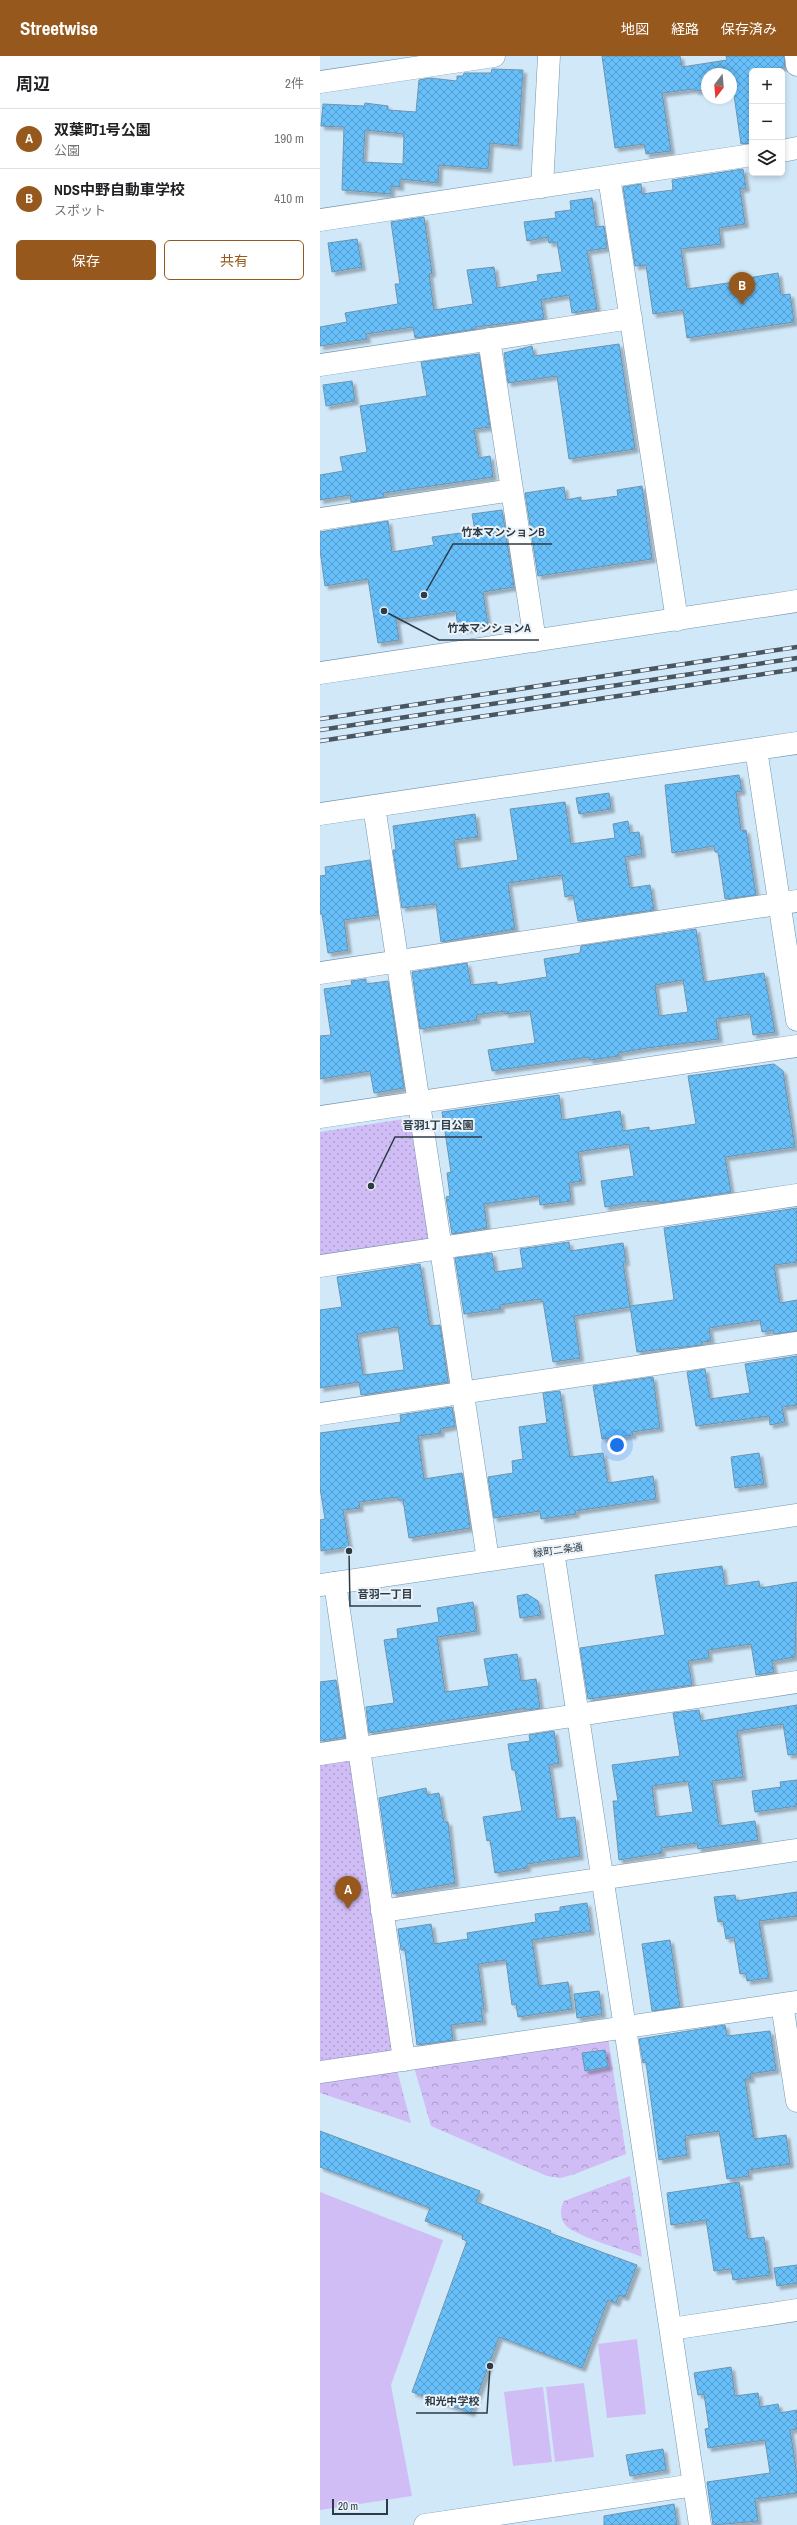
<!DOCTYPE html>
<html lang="ja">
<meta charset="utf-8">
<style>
:root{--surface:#fff;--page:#f6f6f6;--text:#202124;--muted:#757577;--line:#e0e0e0;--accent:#96581c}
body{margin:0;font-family:"Archivo Narrow","Noto Sans JP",sans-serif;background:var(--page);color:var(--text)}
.controls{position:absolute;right:12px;top:12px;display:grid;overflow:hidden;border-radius:6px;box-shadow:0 2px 6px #0003}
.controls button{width:36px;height:36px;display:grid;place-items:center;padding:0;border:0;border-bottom:1px solid var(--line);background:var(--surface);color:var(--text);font:20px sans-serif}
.compass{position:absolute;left:381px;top:12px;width:36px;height:36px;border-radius:50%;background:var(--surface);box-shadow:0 2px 6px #0003;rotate:196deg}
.scale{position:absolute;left:12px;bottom:10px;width:56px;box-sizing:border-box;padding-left:4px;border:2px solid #2c3b46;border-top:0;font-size:11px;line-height:14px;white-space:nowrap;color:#2c3b46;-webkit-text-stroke:3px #ebf2f8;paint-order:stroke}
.you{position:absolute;left:297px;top:1389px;width:14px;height:14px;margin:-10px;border:3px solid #fff;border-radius:50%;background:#1a73e8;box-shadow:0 0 0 6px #1a73e833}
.badge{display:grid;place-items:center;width:26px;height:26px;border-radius:50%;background:var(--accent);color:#fff;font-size:13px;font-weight:700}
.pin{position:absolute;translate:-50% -33px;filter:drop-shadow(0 1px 2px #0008)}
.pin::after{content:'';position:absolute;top:21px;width:14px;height:12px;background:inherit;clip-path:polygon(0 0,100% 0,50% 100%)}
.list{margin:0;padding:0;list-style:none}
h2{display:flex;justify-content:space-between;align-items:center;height:52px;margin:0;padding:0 16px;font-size:17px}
h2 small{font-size:13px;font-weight:400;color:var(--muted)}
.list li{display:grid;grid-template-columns:26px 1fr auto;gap:12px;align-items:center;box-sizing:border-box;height:60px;padding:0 16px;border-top:1px solid var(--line)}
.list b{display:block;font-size:15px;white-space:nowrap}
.list p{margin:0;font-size:13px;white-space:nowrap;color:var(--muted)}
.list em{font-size:13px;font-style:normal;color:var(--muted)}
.actions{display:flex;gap:8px;padding:12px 16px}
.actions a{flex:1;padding:9px 0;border:1px solid var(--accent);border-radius:6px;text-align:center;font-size:14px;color:var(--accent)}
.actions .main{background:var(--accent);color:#fff}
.icon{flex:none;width:22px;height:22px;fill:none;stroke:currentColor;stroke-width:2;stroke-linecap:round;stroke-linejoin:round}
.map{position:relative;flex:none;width:477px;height:2469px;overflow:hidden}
header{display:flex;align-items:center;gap:24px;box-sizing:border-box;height:56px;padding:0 20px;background:var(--accent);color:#fff}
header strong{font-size:19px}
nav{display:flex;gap:22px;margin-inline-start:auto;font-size:14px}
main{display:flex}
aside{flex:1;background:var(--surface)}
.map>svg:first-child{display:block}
</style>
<header>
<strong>Streetwise</strong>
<nav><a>地図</a><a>経路</a><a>保存済み</a></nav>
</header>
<main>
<aside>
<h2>周辺<small>2件</small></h2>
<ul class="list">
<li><span class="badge">A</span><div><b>双葉町1号公園</b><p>公園</p></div><em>190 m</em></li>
<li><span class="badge">B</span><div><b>NDS中野自動車学校</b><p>スポット</p></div><em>410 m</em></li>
</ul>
<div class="actions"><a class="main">保存</a><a>共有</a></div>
</aside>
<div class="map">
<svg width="477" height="2469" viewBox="0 0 477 2469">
<defs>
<pattern id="grass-dots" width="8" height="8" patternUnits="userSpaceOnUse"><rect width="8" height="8" fill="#d1bdf6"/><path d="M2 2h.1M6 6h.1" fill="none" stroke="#aa9bc9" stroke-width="1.8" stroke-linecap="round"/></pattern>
<pattern id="forest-crowns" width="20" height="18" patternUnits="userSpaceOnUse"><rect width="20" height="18" fill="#d1bdf6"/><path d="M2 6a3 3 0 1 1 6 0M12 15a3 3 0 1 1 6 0" fill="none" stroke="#aa9bc9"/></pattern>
<pattern id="building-cross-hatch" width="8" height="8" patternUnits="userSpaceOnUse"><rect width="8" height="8" fill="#67c0fb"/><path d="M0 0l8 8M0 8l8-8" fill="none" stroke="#559dcd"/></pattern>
<filter id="shadow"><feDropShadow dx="3.5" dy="3.5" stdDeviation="1" flood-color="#0004"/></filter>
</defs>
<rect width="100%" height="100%" fill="#d1e8f9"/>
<path fill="url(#grass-dots)" d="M90 1062 110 1184 0 1201V1076Z
M34 1704 79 1997 0 2009V1709Z"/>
<path fill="url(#forest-crowns)" d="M288 1982 306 2098 255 2118 241 2122 227 2120 111 2070 94 2011Z
M77 2014 91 2067 0 2037V2026Z
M310 2120 322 2201C300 2192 273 2186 252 2174 241 2169 238 2155 244 2145Z"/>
<path fill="#d1bdf6" d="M0 2136 123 2184 71 2329 92 2440 0 2454Z
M317 2283 326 2358 287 2362 278 2288Z
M264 2327 274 2401 235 2406 226 2331Z
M223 2331 232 2406 193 2410 184 2336Z"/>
<path fill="url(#building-cross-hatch)" stroke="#6f94ae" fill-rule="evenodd" filter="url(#shadow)" d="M282 0H360L362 11 407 4 406 0H464L465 11 432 15V87L421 88 411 18H387V34L375 35 374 33 342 37 351 95 326 98 324 88 295 92Z
M172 13 203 14 198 90 170 87 168 113 119 109 118 127 80 123V131L71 130V138L22 134 24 71 1 70 3 48 44 50 45 47 68 50V54L96 56 99 24 110 22 137 25V20H143L144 17H171ZM45 74 84 78 83 108 43 106Z
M423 113 426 132 420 133 425 168 399 172 401 188 361 193 367 233 428 224V222L458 217 461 239 470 238 474 266 367 282 363 254 333 258 326 209 315 210 303 131 321 128 322 138 353 134 352 124Z
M272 142 276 171 284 170 287 192 267 195 277 253 252 257 249 239 221 244 224 263 155 271 156 273 95 282 93 271 46 278 47 283 0 290V271L27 266 25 257 78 248 75 228H80L71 166 104 161 112 217 109 218 114 254 153 248 147 214 174 211 177 232 218 225 217 219 242 216 237 186 229 187 228 181 207 185 204 166 236 162 235 156 251 154 250 145Z
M37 183 42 211 12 216 8 187Z
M299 288 315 393 249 403 237 320 188 327 184 297 212 290 214 300Z
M159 298 170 371 154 373 159 402 170 400 173 421 63 437 64 441 31 446 30 439 0 444V419L23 415 20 401 47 396 40 350 107 340 101 306Z
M32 325 35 345 6 350 3 329Z
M322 430 332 503 218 520 205 437 244 431 246 444 261 441V445L298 440 297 434Z
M182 454 194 531 163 536 168 570 138 574 136 555 76 564 79 584 58 587 48 523 5 530 0 494V476L68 465 72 496 114 489 112 481 155 475 152 458Z
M419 719 422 735 416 736 421 775 426 774 436 839 405 843 398 796H395L394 790 352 797 345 729Z
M289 737 291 753 259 758 256 742Z
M245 746 251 788 295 782 293 768 308 765 310 777 319 776 322 798 305 801 310 832 330 829 334 854 258 865 253 839 245 841 242 819 188 827 195 873 121 886 116 848 82 852 73 794H76L73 770 155 758 158 781 134 784 138 813 198 804 190 753Z
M50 804 58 859 24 864 28 894 8 897 2 858H0V820L6 819 5 811Z
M376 873 384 926 444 917 455 976 433 979 430 958 396 963 399 983 327 992 298 997 299 1000 269 1004V1001L172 1015 168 994 215 987 210 955 185 958V955L156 959 157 964 100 973 92 916 147 907 151 929 177 926V929L227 921 224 903 260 897 261 890ZM363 924 368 956 339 960 335 929Z
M46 923V928L68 925 84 1032 54 1037 50 1015 0 1023V980L11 979 4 933 32 929 31 925Z
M454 1008 463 1015 475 1091 405 1101 411 1136 340 1147 339 1145 318 1146 285 1151 281 1125 314 1120 309 1088 258 1096 262 1125 249 1127 251 1145 220 1149 219 1140 164 1148 167 1172 132 1178 126 1141 130 1140 127 1117 131 1116 122 1056 239 1039 242 1064 300 1055 303 1075 329 1071V1075L376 1068 368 1020Z
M477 1152V1206L454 1209 460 1247 477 1244V1275L454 1278 453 1274 442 1276 440 1264 389 1272 391 1285 381 1286 382 1289 317 1296 310 1250 354 1244 344 1172Z
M249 1186 250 1195 303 1187 306 1206H303L310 1251 254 1260 260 1302 233 1306 223 1245 221 1246V1243L180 1249 181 1253 144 1258 135 1202 172 1197 175 1216 203 1212 200 1193Z
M100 1208 110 1270 120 1269 128 1326 41 1339 39 1326 0 1332V1254L22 1251 17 1221ZM78 1271 84 1314 43 1319 37 1278Z
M477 1300V1349L462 1351 465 1366 450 1369 449 1360 376 1370 367 1316 385 1313 390 1343 430 1337 425 1308Z
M333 1321 340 1372 312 1376 313 1379 282 1383 273 1330Z
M240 1335 250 1401 283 1397 288 1427 333 1420 336 1443 255 1455 256 1458 221 1463 220 1455 174 1462 168 1421 193 1417 192 1405 203 1403 199 1371 227 1367 223 1337Z
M132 1351 135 1370 120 1373 121 1377 98 1380 104 1423 142 1417 150 1472 89 1482 83 1444H78V1441L39 1446 40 1452 23 1454 29 1491 1 1495 0 1464 5 1463 0 1432V1377L81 1366 80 1359Z
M439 1397 444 1428 415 1432 411 1401Z
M402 1510 405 1530 439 1525 440 1532 477 1526 475 1601 452 1605 454 1616 436 1619 431 1588 388 1594 389 1602 368 1605 372 1629 268 1643 260 1592 345 1579 335 1519Z
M207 1538 218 1545 221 1559 200 1562 197 1540Z
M153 1546 157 1575 117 1581 125 1636 169 1630 164 1603 197 1598 201 1625 216 1623 220 1652 206 1654V1652L49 1677 46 1651 74 1647 64 1584 78 1582 77 1573 119 1566 117 1552Z
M16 1624 25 1681 0 1685V1626Z
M477 1649V1698L468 1699 463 1668 417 1675 423 1721 392 1725 399 1770 435 1765 438 1784 378 1793 377 1787 341 1792 342 1797 299 1804 293 1745H298L292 1709 360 1700 353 1657 379 1654 381 1665ZM368 1725 373 1756 336 1761 332 1730Z
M234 1675 239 1707 229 1709 237 1763 255 1761 260 1800 207 1808V1812L175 1817 170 1784 167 1785 163 1761 202 1755 195 1714H192L188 1688 210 1685 209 1679Z
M477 1724V1750L435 1756 432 1735 461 1731 460 1726Z
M106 1732 107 1739 119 1737 124 1766H128L135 1827 73 1838 59 1742Z
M477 1836V1860L439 1865 449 1922 427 1925 426 1917 420 1918 414 1881 406 1883 403 1865 398 1866 394 1841 415 1839 416 1845Z
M267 1847 271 1875 212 1884 219 1930 248 1926 252 1953 198 1961 196 1948 192 1949 186 1904 158 1908 164 1953H161L163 1965 131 1969 133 1984 97 1989 85 1894H81L78 1873 111 1868 114 1888 148 1883 147 1877 216 1866 215 1858 240 1855V1851Z
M350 1884 360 1951 332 1955 322 1888Z
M279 1935 282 1958 257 1962 254 1938Z
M405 1969 407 1980 450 1975 456 2014 430 2018 431 2023H425L434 2083 466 2079 470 2108 428 2114 429 2120 407 2123 399 2075 365 2080 367 2099 339 2104 326 2006 323 2007 319 1983Z
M285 1994 288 2011 265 2015 262 1997Z
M0 2075 160 2135 156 2146 231 2175 230 2177 317 2209 305 2241 299 2239 296 2247 288 2244 262 2312 179 2281 151 2357 92 2336 147 2185 142 2183 143 2179 105 2165 110 2152 0 2111Z
M419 2126 428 2183 444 2181 450 2219 413 2224 411 2213 394 2215 386 2164 351 2169 347 2137Z
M477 2209V2227L457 2230 454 2212Z
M411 2311 415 2340 438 2337 440 2351 458 2348 460 2357 477 2354V2373L470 2374 477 2419V2437L435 2443 438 2465 393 2469 387 2426 450 2417 445 2384 388 2392 385 2373 389 2372 384 2338 378 2339 374 2317Z
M343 2393 346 2414 310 2420 306 2399Z
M354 2448 357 2469H284V2460Z"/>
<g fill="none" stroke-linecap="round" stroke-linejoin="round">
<defs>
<path id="minor" d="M476 0 477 9
M0 26 174 0
M462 95 477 92
M289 121 357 564
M222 131 229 0
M0 164 432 99
M169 283 215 585
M0 309 311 262
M0 463 192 434
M0 617 477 545
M436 693 477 964
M54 750 168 1504
M0 758 477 687
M0 917 477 845
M0 1061 477 990
M0 1210 477 1139
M0 1358 477 1287
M233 1495 380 2469
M15 1527 84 2004
M0 1698 477 1626
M62 1855 477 1794
M462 1948 477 2045
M0 2016 477 1946
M351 2273 477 2254
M105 2469 374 2429"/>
<path id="tertiary" d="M0 1529 477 1459"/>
</defs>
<use href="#minor" stroke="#7296b0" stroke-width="23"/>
<use href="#tertiary" stroke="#7296b0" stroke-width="23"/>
<use href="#minor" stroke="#fff" stroke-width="22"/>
<use href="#tertiary" stroke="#fff" stroke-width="22"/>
<defs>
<path id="rail" d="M0 663 477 591
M0 674 477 602
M0 685 477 613"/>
</defs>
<use href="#rail" stroke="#465662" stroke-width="4.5"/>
<use href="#rail" stroke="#ebf2f8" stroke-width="3" stroke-dasharray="9" stroke-linecap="butt"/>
</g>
<g text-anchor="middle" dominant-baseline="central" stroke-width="4" stroke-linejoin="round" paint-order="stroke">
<g font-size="10" fill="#2c3b46" stroke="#ebf2f8">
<text transform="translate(238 1494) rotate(-8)">緑町二条通</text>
</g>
</g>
<path fill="none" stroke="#2c3b46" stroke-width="1.5" d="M104 539L133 488H232M64 555L119 584H219M51 1130L75 1081H162M29 1495L30 1550H101M170 2310L167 2357H96"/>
<g fill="#2c3b46" stroke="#ebf2f8" stroke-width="1.5">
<circle cx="104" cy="539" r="4"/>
<circle cx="64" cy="555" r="4"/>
<circle cx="51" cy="1130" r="4"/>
<circle cx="29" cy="1495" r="4"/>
<circle cx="170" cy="2310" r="4"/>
</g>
<g font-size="11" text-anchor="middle" font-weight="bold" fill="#2c3b46" stroke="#ebf2f8" stroke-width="4" stroke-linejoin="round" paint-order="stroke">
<text x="183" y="480">竹本マンションB</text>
<text x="169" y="576">竹本マンションA</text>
<text x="118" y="1073">音羽1丁目公園</text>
<text x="65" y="1542">音羽一丁目</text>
<text x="132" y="2349">和光中学校</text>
</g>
</svg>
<div class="controls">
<button>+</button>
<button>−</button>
<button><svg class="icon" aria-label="layers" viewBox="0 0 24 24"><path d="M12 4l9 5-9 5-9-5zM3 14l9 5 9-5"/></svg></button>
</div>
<svg class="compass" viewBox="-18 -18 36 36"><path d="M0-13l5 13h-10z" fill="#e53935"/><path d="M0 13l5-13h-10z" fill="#757577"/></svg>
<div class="scale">20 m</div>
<div class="you"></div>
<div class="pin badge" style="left:28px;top:1853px">A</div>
<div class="pin badge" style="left:422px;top:249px">B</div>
</div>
</main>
